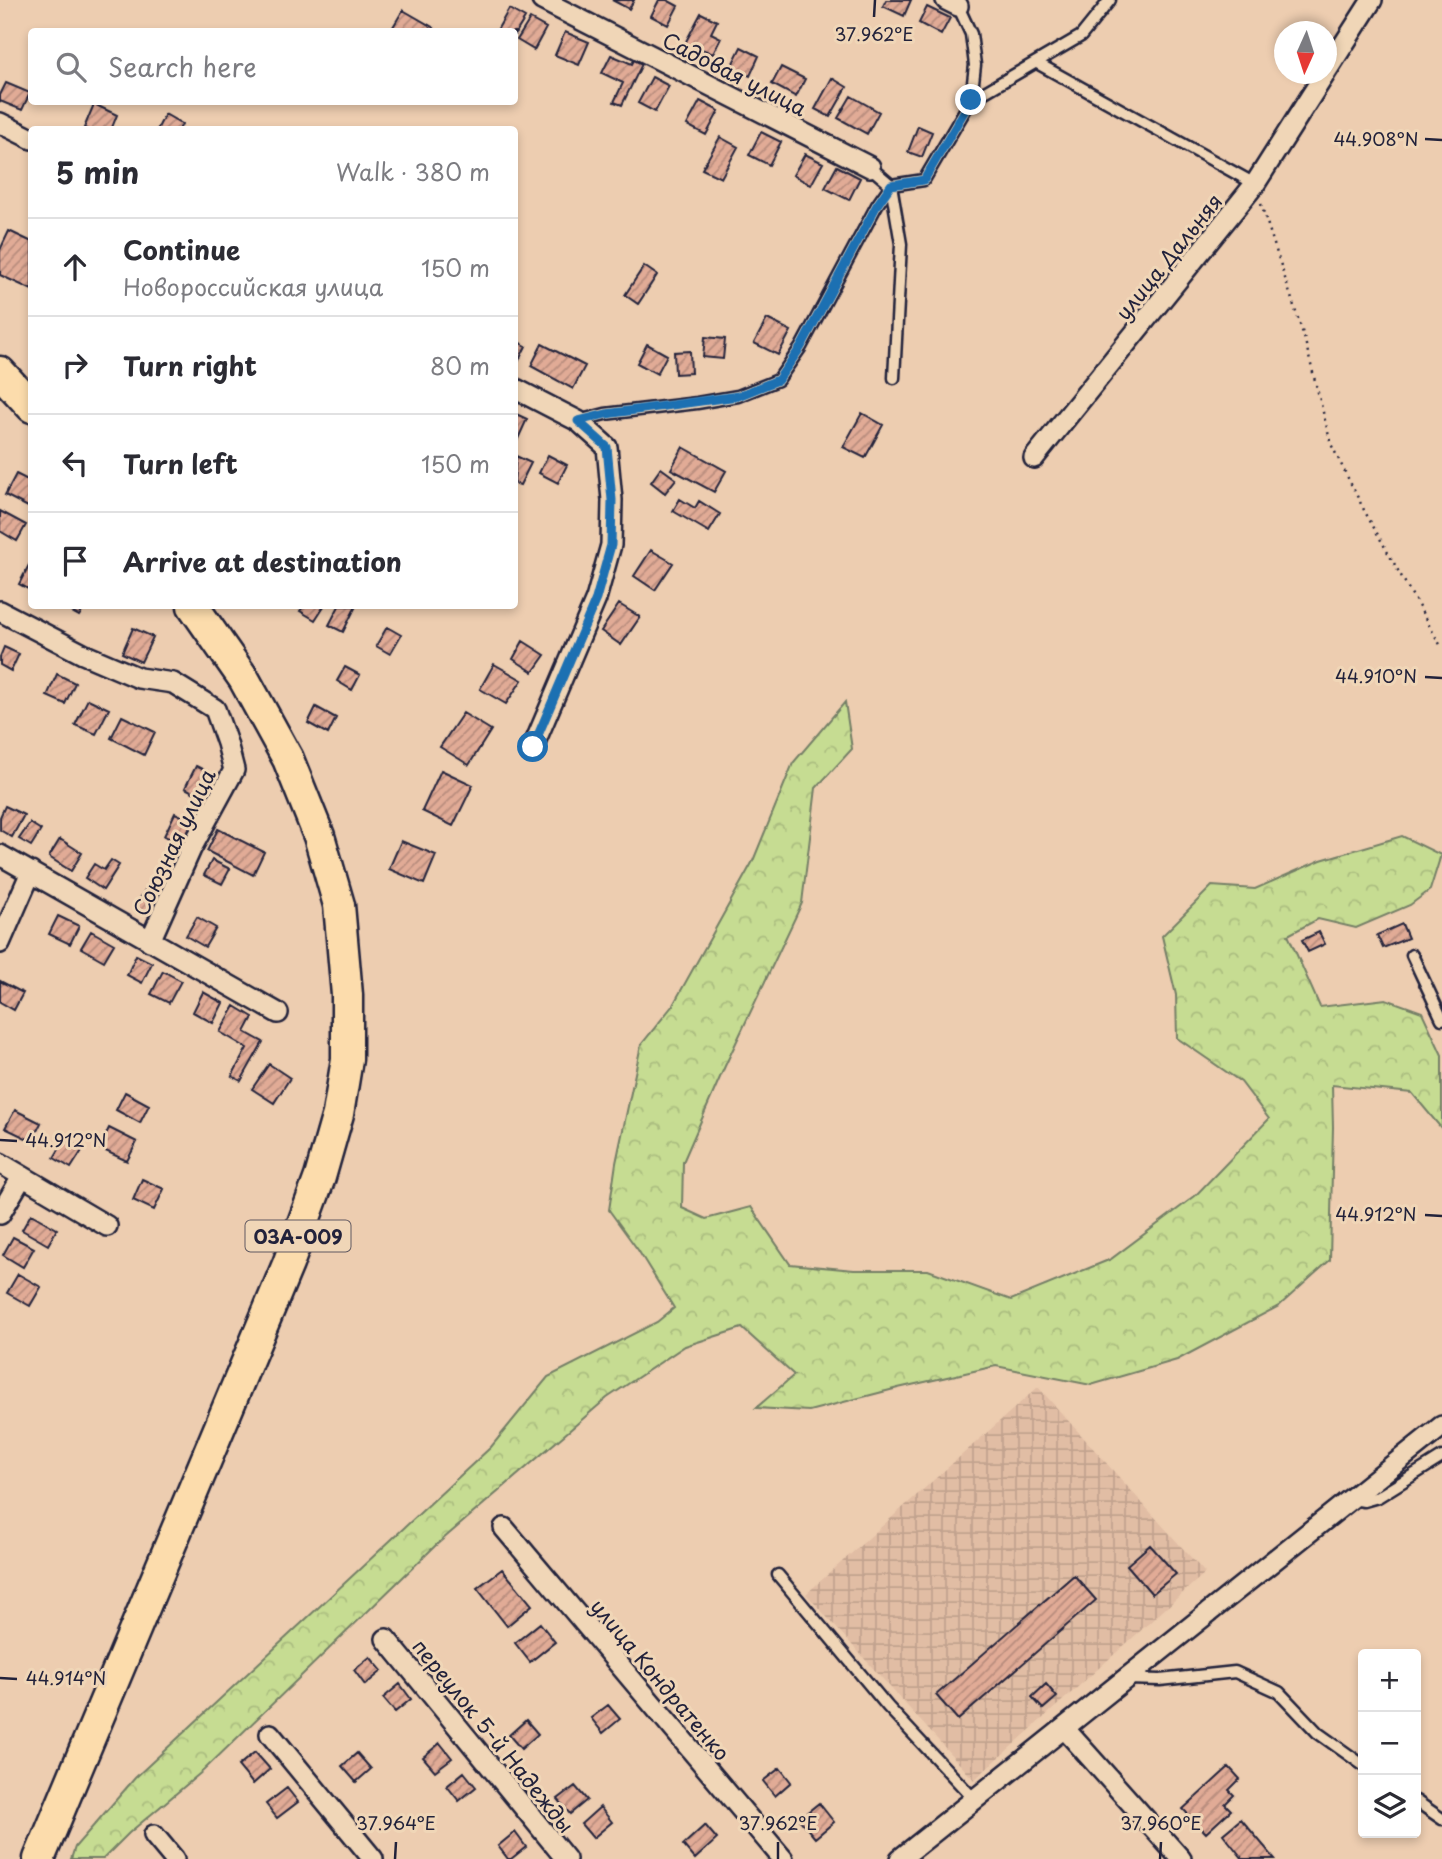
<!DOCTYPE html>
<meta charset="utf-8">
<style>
:root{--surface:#fff;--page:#f7f7f7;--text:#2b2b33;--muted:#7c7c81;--line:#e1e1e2}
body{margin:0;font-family:"Playpen Sans",sans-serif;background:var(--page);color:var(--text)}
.controls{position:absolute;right:21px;bottom:21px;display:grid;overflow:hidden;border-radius:7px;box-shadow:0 4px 10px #0003}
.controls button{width:63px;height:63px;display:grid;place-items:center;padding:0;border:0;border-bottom:2px solid var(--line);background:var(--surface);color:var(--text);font:35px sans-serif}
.compass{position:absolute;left:1274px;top:21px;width:63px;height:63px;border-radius:50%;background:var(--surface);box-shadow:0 4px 10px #0003;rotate:183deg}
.stop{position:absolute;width:21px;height:21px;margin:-16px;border:5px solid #1f6fb2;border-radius:50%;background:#fff}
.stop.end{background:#1f6fb2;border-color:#fff;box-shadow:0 2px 7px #0008}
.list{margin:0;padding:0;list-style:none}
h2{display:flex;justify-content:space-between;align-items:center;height:91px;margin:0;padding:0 28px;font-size:30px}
h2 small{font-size:23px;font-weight:400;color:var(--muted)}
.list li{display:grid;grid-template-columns:46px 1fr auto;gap:21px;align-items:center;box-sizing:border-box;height:98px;padding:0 28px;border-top:2px solid var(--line)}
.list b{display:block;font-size:26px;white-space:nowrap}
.list p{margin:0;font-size:23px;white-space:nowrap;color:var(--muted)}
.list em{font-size:23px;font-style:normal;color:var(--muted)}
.icon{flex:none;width:38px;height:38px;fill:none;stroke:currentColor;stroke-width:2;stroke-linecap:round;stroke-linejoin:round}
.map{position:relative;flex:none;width:1442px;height:1859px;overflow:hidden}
.search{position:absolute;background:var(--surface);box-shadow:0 4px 10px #0003;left:28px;top:28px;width:490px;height:77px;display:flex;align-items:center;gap:18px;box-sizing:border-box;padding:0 24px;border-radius:7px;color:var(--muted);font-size:26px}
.panel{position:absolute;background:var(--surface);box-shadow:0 4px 10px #0003;left:28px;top:126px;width:490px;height:483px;border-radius:7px}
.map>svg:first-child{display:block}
</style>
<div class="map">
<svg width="1442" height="1859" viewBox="0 0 1442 1859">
<defs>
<pattern id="industrial-grid" width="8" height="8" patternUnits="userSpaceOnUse" patternTransform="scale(1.75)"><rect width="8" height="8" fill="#e1bda4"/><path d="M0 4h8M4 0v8" fill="none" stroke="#c1a28e"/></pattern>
<pattern id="forest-crowns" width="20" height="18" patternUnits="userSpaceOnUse" patternTransform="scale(1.75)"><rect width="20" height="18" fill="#c6dc92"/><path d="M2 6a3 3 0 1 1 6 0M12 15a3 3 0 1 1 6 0" fill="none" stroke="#aabc7f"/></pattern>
<pattern id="building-hatch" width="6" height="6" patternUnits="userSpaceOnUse" patternTransform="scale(1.75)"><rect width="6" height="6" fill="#e1ab96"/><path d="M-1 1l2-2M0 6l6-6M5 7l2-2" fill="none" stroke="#b68b7c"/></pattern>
</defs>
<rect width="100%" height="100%" fill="#edcdb0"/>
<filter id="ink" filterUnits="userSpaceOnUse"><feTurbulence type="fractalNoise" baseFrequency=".0143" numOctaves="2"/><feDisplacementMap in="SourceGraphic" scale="14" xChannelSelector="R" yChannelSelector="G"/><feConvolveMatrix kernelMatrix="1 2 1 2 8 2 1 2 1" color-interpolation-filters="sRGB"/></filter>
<g filter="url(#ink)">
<path fill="url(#industrial-grid)" d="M1038 1387 1205 1573 974 1780 806 1594Z"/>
<path fill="url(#forest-crowns)" stroke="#747f66" stroke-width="2" d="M845 702 852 749 816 788 802 903 725 1066 683 1162 682 1208 706 1219 751 1207 790 1264 854 1270H928L1011 1300 1111 1259 1195 1196 1269 1119 1241 1082 1177 1038 1176 995 1162 936 1212 886 1255 889 1321 860 1402 836 1441 855 1430 890 1410 905 1356 928 1318 919 1288 935 1320 1007 1386 999 1422 1012 1442 1055V1129L1412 1093 1332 1085 1333 1127 1330 1260 1279 1306 1177 1360 1091 1385 996 1366 898 1388 809 1411 756 1408 794 1375 742 1328 685 1346 607 1398 435 1546 204 1770 129 1833 103 1859H71L75 1847 135 1778 491 1447 548 1377 657 1322 674 1308 638 1250 609 1210 616 1163 641 1045 673 1005 753 861 793 763Z"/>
<path fill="url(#building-hatch)" stroke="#22223b" stroke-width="2" d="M612 0H634L629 9Z
M659 0H667L678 6 668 25 651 16Z
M886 0H911L904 16 883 6Z
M927 7 950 18 941 35 919 23Z
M509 9 525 18 514 36V32H496Z
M403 10 434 28 432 32H390Z
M701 13 717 21 711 33 721 38 713 54 702 49 699 55 683 47Z
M530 19 546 28 534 50 517 40Z
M565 32 589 42 579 65 555 55Z
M741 47 759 56 750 76 731 67Z
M611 55 632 64 634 60 642 64 622 105 614 102 623 83 602 73Z
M781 67 805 79 796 97 772 84Z
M652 77 669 86 655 112 638 103Z
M832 78 847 87 830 117 815 109Z
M6 83 30 93 22 110 0 101V95Z
M851 96 879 112 867 134 838 118Z
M700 101 719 111 706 135 687 125Z
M94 104 117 115 111 130H88L84 128Z
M165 114 182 124 179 130H157Z
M918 126 932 132 922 157 908 152Z
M761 132 781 142 769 165 749 155Z
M720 137 738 147 721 178 702 169Z
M805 154 823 163 811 185 793 175Z
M837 166 860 178 849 200 825 188Z
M9 231 32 242V290L0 275V250Z
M644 266 657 275 638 304 625 295Z
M767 319 791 331 778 355 754 343Z
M705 337 725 339 723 359 703 357Z
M514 340 526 346 517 364 514 362Z
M542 344 585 366 573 389 531 366Z
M647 344 667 355 657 374 637 363Z
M690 351 691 373 675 374 674 352Z
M514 413 527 419 517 441 514 440Z
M862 413 883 425 865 458 843 447Z
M683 447 726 471 714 492 671 469Z
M548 455 567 465 558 483 539 473Z
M516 456 531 463 520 485 514 483Z
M661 468 676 479 665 493 651 482Z
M16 474 32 482V509L5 495Z
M680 499 695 508 699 501 720 514 709 532 673 511Z
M0 511 26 525 17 541 0 531Z
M651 550 673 563 655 590 634 576Z
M29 565 32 566V591L19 584Z
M619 604 640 617 621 645 601 631Z
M61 606H86L79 616Z
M304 606H324L315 620 300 611Z
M339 606H356L343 632 329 625Z
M387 627 401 635 390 654 376 646Z
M133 628 153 637 141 662 122 653Z
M523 641 545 655 533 672 513 659Z
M4 647 19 654 11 671 0 665V657Z
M494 664 522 680 506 704 480 689Z
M345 667 360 675 352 690 337 681Z
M57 674 75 683 65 704 47 696Z
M88 699 109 709 96 734 75 725Z
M316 707 336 718 328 734 308 723Z
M463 713 491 730 469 765 440 747Z
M122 716 155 732 144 755 111 738Z
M196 766 218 777 207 799 185 788Z
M441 770 473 785 453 826 422 811Z
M5 806 24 815 12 837 0 830V817Z
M175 813 193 821 183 844 164 836Z
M30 823 41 830 31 846 19 839Z
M218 829 264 852 253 875 207 851Z
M60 839 82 853 71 871 49 857Z
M401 841 436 855 424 884 389 869Z
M111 860 119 865 103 890 85 878 94 864 104 870Z
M212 860 230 869 222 884 204 875Z
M145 890 165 901 155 919 135 907Z
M58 916 79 926 70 944 49 934Z
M197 917 216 928 205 947 186 936Z
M1402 924 1408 938 1383 948 1377 935Z
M91 931 114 944 104 961 81 948Z
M1319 932 1325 944 1308 952 1302 940Z
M136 955 152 963 142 983 127 975Z
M163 971 181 981 169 1003 151 994Z
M0 981 23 993 14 1010 0 1002Z
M203 992 223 1003 213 1023 193 1012Z
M235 1006 253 1017 245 1032 263 1042 241 1081 232 1076 247 1048 220 1032Z
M269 1064 290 1078 274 1103 252 1089Z
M125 1092 149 1105 140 1123 116 1110Z
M15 1110 41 1123 32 1141 5 1128Z
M109 1128 137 1142 127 1161 99 1148Z
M65 1139 83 1149 71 1168 54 1158Z
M142 1179 164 1189 154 1210 133 1200Z
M31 1214 57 1229 48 1245 22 1230Z
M13 1237 34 1248 23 1267 3 1255Z
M18 1274 41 1287 30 1306 7 1293Z
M1150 1545 1176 1574 1152 1594 1127 1565Z
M502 1569 532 1605 507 1626 477 1588Z
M1074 1575 1096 1600 958 1720 936 1695Z
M540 1623 555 1642 530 1662 515 1643Z
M370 1657 382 1671 365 1685 354 1670Z
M400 1684 411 1699 395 1712 383 1698Z
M1046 1684 1057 1697 1043 1709 1032 1697Z
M608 1705 620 1719 603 1733 591 1718Z
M526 1720 538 1734 521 1749 509 1735Z
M440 1743 452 1758 435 1771 423 1757Z
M255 1752 270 1769 253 1784 238 1766Z
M357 1753 371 1769 356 1782 342 1766Z
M1229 1767 1240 1779 1229 1790 1234 1795 1225 1804 1231 1810 1206 1833 1183 1809Z
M780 1768 791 1782 775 1796 763 1781Z
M464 1772 476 1787 459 1801 447 1786Z
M575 1786 587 1800 570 1814 558 1799Z
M287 1788 298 1802 277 1818 266 1804Z
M819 1803 834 1822 815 1838 799 1819Z
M600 1807 612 1822 593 1838 581 1824Z
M1241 1819 1275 1859H1243L1223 1834Z
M705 1825 717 1839 695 1859 683 1845Z
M515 1832 526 1847 511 1859H508L498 1846Z"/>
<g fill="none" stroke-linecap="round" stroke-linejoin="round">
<defs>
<path id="lane" d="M1037 63 1255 184
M971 100 1081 36 1110 0
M870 167 891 185 924 180 971 100 975 65 971 34 958 6
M578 421 605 414 697 403 738 396 778 380 801 347 877 205 891 185 901 244 894 378
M1412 955 1442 1019
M1353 1499 1364 1501 1378 1497 1442 1457
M778 1575 888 1707 975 1800
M1127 1679 1160 1680 1235 1672 1279 1692 1318 1733 1363 1765
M1416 1801 1442 1819"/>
<path id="street" d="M542 0 870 167
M946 0 958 6
M1326 72 1372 0
M0 123 32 139
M514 388 578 421 607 447 612 500 611 545 596 599 533 747
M1034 458 1255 184 1325 74
M0 611 83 654 139 678 173 683 215 709 227 743 234 770 191 849 150 941
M0 855 278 1013
M0 943 31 872
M0 1163 107 1226
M0 1214 22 1177
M504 1528 783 1859
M386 1639 566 1859
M1064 1728 1181 1859
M270 1734 373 1859
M154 1835 174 1859
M900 1859 1442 1426"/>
<path id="primary" d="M0 372 32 407
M39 1859 288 1264 320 1177 338 1114 347 1059V995L339 905 319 836 288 759 244 679 193 606"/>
</defs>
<use href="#lane" stroke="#22223b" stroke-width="15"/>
<use href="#street" stroke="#22223b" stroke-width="24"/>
<use href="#primary" stroke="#22223b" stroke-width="35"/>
<path stroke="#22223b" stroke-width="2.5" stroke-dasharray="2 5" stroke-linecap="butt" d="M1261 204 1304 337 1331 444 1365 512 1442 648"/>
<use href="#lane" stroke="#f0d6b7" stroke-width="10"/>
<use href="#street" stroke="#f0d6b7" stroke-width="19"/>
<use href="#primary" stroke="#fcdcac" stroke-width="30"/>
</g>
</g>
<g fill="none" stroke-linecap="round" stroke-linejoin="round" filter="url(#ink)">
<path stroke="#1f6fb2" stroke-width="9" d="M533 747 596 599 611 545 612 500 607 447 578 421 606 414 738 396 778 380 801 347 877 205 891 185 924 180 971 100"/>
</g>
<path fill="none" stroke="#22223b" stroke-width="2.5" d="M874 17 875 0M1425 139 1442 140M1425 677 1442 678M0 1140 17 1141M1425 1215 1442 1216M0 1678 17 1679M395 1859 396 1842M778 1859V1842M1160 1859 1161 1842"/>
<g text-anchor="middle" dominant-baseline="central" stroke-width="6" stroke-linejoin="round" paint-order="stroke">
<rect fill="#f0d6b7" stroke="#605860" stroke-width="2" x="245.5" y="1220.5" width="105" height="31" rx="5"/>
<g font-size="19" font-weight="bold" fill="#22223b">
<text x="298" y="1236">03А-009</text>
</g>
<g font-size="21" fill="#22223b" stroke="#f0d6b7">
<text transform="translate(735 73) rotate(27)">Садовая улица</text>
<text transform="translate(1168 256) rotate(-51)">улица Дальняя</text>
<text transform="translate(173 842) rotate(-64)">Союзная улица</text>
<text transform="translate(661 1679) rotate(50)">улица Кондратенко</text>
<text transform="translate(494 1735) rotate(51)">переулок 5-й Надежды</text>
</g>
</g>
<g font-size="18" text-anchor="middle" fill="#22223b" stroke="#f0d6b7" stroke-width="6" stroke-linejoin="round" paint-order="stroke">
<text x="874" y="41">37.962°E</text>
<text x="1376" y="146">44.908°N</text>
<text x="1376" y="683">44.910°N</text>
<text x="66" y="1147">44.912°N</text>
<text x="1376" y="1221">44.912°N</text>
<text x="66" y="1685">44.914°N</text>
<text x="396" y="1830">37.964°E</text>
<text x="778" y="1830">37.962°E</text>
<text x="1161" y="1830">37.960°E</text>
</g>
</svg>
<div class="controls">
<button>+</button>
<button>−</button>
<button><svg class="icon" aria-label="layers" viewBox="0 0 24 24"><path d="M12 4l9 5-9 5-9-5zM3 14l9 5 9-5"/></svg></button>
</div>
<svg class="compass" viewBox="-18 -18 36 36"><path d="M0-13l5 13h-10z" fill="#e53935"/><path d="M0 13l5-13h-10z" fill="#7c7c81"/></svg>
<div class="stop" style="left:533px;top:747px"></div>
<div class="stop end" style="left:971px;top:100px"></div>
<div class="search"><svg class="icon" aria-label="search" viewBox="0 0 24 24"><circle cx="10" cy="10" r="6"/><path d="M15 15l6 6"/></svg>Search here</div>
<section class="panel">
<h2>5 min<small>Walk · 380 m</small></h2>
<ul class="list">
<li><svg class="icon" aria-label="ahead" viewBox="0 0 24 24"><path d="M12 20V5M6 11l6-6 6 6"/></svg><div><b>Continue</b><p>Новороссийская улица</p></div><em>150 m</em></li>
<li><svg class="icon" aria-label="right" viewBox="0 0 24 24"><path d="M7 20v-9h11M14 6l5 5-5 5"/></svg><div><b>Turn right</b></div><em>80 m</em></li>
<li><svg class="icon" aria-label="left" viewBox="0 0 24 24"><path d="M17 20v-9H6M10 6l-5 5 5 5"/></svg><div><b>Turn left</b></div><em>150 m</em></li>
<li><svg class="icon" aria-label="arrive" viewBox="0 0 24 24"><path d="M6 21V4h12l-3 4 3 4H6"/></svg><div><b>Arrive at destination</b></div></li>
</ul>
</section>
</div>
